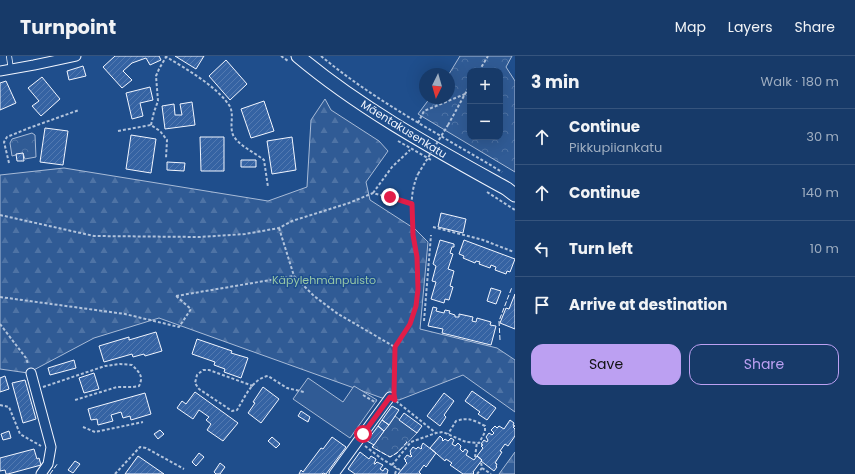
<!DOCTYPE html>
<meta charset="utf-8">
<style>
:root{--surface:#173a69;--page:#20416f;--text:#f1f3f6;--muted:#9eadc0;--line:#36547d;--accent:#bca0f2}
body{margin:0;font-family:Poppins,sans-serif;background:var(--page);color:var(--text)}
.controls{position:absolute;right:12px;top:12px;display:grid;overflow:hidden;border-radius:8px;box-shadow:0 4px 16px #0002}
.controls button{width:36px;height:36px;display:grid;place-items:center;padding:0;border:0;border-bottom:1px solid var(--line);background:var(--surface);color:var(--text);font:20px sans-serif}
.compass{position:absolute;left:419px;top:12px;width:36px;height:36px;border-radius:50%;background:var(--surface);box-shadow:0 4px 16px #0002;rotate:185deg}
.stop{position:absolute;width:12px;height:12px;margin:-9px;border:3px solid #e11d48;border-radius:50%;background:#fff}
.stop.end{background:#e11d48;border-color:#fff;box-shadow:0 1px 4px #0008}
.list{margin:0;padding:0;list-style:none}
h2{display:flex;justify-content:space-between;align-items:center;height:52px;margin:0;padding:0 16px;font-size:17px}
h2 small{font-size:13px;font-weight:400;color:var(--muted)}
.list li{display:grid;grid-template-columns:26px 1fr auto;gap:12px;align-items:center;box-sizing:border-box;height:56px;padding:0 16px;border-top:1px solid var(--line)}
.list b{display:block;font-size:15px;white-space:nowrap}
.list p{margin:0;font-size:13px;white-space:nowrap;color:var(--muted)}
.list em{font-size:13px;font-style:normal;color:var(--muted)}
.actions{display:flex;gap:8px;padding:12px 16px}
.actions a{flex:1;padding:9px 0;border:1px solid var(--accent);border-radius:12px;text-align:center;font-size:14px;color:var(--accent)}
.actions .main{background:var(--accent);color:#111}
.icon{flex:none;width:22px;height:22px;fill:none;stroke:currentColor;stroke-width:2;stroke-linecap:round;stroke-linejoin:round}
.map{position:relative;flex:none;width:515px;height:418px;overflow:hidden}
header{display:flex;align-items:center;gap:24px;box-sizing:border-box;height:56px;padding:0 20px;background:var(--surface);border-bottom:1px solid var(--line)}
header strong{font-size:19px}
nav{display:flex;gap:22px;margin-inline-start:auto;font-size:14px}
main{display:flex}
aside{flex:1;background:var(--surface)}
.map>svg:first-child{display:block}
</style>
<header>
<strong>Turnpoint</strong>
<nav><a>Map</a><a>Layers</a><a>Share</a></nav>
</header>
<main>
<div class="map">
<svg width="515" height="418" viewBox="0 0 515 418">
<defs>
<pattern id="forest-firs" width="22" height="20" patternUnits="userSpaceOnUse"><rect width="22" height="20" fill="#305b95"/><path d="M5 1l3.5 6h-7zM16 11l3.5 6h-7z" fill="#4e73a5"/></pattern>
<pattern id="park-crowns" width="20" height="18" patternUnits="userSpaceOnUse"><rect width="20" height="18" fill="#305b95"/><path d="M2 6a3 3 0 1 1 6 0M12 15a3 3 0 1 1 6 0" fill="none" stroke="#4e73a5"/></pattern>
<pattern id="building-hatch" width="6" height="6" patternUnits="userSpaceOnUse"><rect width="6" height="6" fill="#3563a3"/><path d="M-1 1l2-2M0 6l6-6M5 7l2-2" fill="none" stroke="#537ab1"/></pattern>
</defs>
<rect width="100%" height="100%" fill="#1f4e8c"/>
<path fill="url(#forest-firs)" stroke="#a8bbd7" d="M325 43 331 54 379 85 388 95 366 126 370 144 415 173 428 186 420 273 497 292 515 304V356L463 319 399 344 382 342 159 262 94 282 28 317 0 313V119L64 112 268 145 307 131 311 64Z
M515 396V418H499Z"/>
<path fill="url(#park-crowns)" stroke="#a8bbd7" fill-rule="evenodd" d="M460 0H512L506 11 515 25V116L418 58 430 42H449V18ZM470 15H500V81H470Z
M32 77 35 79 36 101 25 103 23 97 12 100 10 87 12 83Z
M395 360 417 377C409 385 400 396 390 401L372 391Z"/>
<path fill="#305b95" stroke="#a8bbd7" d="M308 322 343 346 354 330 377 344 350 382 293 343Z"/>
<path fill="url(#building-hatch)" stroke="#f2f6ff" d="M115 0H159L161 4 150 9 146 2 132 7 123 15 132 24 122 32 103 11Z
M175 0H204L196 13Z
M226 4 247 28 230 44 209 20Z
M83 10 86 20 69 24 67 15Z
M42 21 60 43 41 60 32 50 39 45 28 32Z
M6 25 16 47 0 54V27Z
M150 31 153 44 140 47 143 60 132 63 126 37Z
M264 45 274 75 251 82 241 53Z
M192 46 195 69 165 73 162 50 174 48 175 59H182L180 48Z
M45 72 68 75 63 109 40 106Z
M131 79 156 83 151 117 126 113Z
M200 81H224V115H201Z
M292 81 296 114 272 118 267 85Z
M23 97 24 105H17L16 98Z
M241 104H256V111H241Z
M167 106 185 107 184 115 167 114Z
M441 157 466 163 463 177 438 171Z
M440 184 454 188V191H452L450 197 453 198 448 213 454 215 450 230 453 231 449 244 445 243 444 247 431 243 436 226 432 225 436 210 433 208Z
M464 184 515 203 510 216 507 215 506 218 495 214 496 211 491 209 490 212 479 208 480 206 476 205 475 207 463 202 464 200 459 198Z
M491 232 501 235 496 248 487 245Z
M515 238V273L500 267 506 252 509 253Z
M433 251 437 252 436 255 444 257 445 254 450 255 449 257 455 259V261H459V258L473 261 472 265 476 266 477 262 491 266 490 269 496 270 491 289 442 277 443 273 428 270Z
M156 276 162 295 145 300 144 298 133 301 132 298 104 306 99 290 129 281V284Z
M197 283 232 295 231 297 248 302 241 322 224 316 225 313 214 309 215 306 192 298Z
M74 304 76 312 50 319 48 312Z
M94 317 99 333 84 337 79 322Z
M5 320 9 333 0 336V322Z
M25 324 36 363 23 367 12 327Z
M263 331 279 343 261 367 248 357 255 347 253 346Z
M472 335 496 352 487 364 478 358 480 356 465 345Z
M195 336 238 367 223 385 207 374 211 368 206 364 209 361 199 354 193 363 177 352 182 345 186 348Z
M145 337 151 358 131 364 130 360 123 362 121 356 111 359 113 365 98 369 97 363 91 364 88 353Z
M444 337 454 345 444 359 446 361 440 370 427 360Z
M392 350 399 354 389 369 382 364Z
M301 355 310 361 308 366 298 360Z
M404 357 422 370 417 377 399 364Z
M382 364 389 369 384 375 378 370Z
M510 364 514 367 513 369 515 370 513 371 515 373V380L508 390 505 388 500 395 502 396 495 407 497 408 496 410 497 411 494 415 481 405 482 404 477 400 483 392 481 390 483 389 481 388 484 384 487 386 488 384 486 381 489 377 492 379 494 377 491 374 495 370 497 372 499 370 504 373Z
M378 370 384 375 374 389 367 385Z
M160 374 164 378 158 383 154 378Z
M9 375 11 382 3 384 1 378Z
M440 380 443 383 442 384 443 385 445 383 448 385 451 382 454 384 452 388 455 390 458 387 461 390 460 393 463 396 465 393 468 395 466 399 474 404 477 400 482 404 473 416 474 417 473 418H463L450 409 452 407 446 403 445 405 430 392Z
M272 381 280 388 276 392 268 385Z
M332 381 346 391 326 418 323 417 322 418H299L301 414 303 416 321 392 323 393Z
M423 387 436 397 426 411 424 409 419 416 421 418H398L407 407 405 405 406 404 404 403 407 399 411 401 412 400 410 398 411 397 410 395 413 391 416 393 418 391 421 393 422 392 421 391Z
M34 393 37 403 39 402 41 409 8 418H6L5 414 0 415V402Z
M360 396 369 403 371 400 376 403 374 408H375L377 406 383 409 380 413 383 415 385 412 388 414 387 418H355L348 413Z
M199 397 204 401 196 410 192 406Z
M138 400 164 418H125Z
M75 405 80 408 73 417 68 414Z
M220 407 225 411 220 418H216L214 416Z"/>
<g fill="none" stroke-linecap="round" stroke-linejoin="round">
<defs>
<path id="lane" d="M9 0 11 14"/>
<path id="street" d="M0 15 34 9 76 0
M31 317 51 391 48 408 41 418
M334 418 390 341"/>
<path id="secondary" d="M298 0C361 53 435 93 507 133L515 139"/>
</defs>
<use href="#lane" stroke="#f2f6ff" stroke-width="6"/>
<use href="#street" stroke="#f2f6ff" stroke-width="11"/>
<use href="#secondary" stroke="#f2f6ff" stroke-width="15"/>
<path stroke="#b3c4dc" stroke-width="2" stroke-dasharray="3 2" stroke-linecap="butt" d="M165 0C186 13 215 29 229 49 235 58 229 69 233 79 239 90 254 96 264 104L268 131
M281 0 288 5
M321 0C376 46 441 79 502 116
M479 15 488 0
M418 67 424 55 465 38
M151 69 154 56 158 45 156 20 159 13 166 1
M448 69 470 29
M118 75 151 69 160 75 167 84 166 102
M398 85 431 104
M9 107 4 86 7 81 29 72 79 54
M487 136 515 154
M373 137 392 111 410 94
M0 159 94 180 200 181 245 178 279 172 292 165 349 147 373 137 412 148
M433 171 483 184 514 196
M279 172 294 220 314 240 338 258 395 291
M176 240 294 220
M0 241 125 258 179 271 191 253 176 240
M424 265 431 179
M0 268 26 302 28 308
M253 330 209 314H203L197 319 195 327 199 333 232 355 237 354C245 341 252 323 268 320L287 332 304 336
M43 331 105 310 120 308 132 309C139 316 144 320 139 330L133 331H117L75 344
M394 333C394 323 393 297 396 290 399 283 405 276 409 269 415 259 417 245 418 234 421 197 402 153 418 118
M363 339 375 346 376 345
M396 345 436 377
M0 349 9 351 20 378 41 390
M83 371 95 376 143 366
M365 390 382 403 400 414
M475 401 477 386
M392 409 411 386 436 377 443 376 466 386 479 387 485 376V370C474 364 468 361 456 365L448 378
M482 412 491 418
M115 418 140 391 146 392 184 413
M395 418 397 412
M477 418 482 412 481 406"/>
<use href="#lane" stroke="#1f4e8c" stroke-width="4.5"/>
<use href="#street" stroke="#1f4e8c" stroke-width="9"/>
<use href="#secondary" stroke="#1f4e8c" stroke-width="13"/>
<path stroke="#b3c4dc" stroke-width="2" stroke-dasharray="3 2" stroke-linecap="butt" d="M418 118 448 69"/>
<path stroke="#f2f6ff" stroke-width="1" stroke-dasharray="5 2" stroke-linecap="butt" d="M500 284 499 265 512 231
M374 389 372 391 390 401 397 397 407 386 405 384
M50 418 58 407"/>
</g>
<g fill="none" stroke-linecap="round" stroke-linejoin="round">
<path stroke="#e11d48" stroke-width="5" d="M363 378 390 341 395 344 394 338 395 291 410 268 416 250 418 233 417 201 413 179 412 148 390 141"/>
</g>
<g text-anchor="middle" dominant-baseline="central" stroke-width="3" stroke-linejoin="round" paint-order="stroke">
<g font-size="11" fill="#f2f6ff" stroke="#1f4e8c">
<text transform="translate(404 73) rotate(32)">Mäentakusenkatu</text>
</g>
<g font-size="11" fill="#97c8a6" stroke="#1f4e8c">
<text x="324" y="224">Käpylehmänpuisto</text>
</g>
</g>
</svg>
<div class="controls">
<button>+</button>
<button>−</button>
</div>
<svg class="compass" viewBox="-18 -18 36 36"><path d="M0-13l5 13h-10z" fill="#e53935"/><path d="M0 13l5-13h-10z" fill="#9eadc0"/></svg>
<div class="stop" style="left:363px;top:378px"></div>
<div class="stop end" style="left:390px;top:141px"></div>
</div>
<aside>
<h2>3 min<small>Walk · 180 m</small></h2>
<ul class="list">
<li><svg class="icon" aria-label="ahead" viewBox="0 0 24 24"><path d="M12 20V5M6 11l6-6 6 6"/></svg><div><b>Continue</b><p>Pikkupiiankatu</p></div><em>30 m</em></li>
<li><svg class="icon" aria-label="ahead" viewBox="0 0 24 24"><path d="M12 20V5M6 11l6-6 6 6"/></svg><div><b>Continue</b></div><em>140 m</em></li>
<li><svg class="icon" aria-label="left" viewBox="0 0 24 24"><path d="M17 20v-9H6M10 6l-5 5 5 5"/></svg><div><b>Turn left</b></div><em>10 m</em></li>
<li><svg class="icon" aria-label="arrive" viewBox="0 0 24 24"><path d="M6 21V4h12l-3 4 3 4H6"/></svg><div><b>Arrive at destination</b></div></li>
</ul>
<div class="actions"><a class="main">Save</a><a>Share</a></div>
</aside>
</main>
